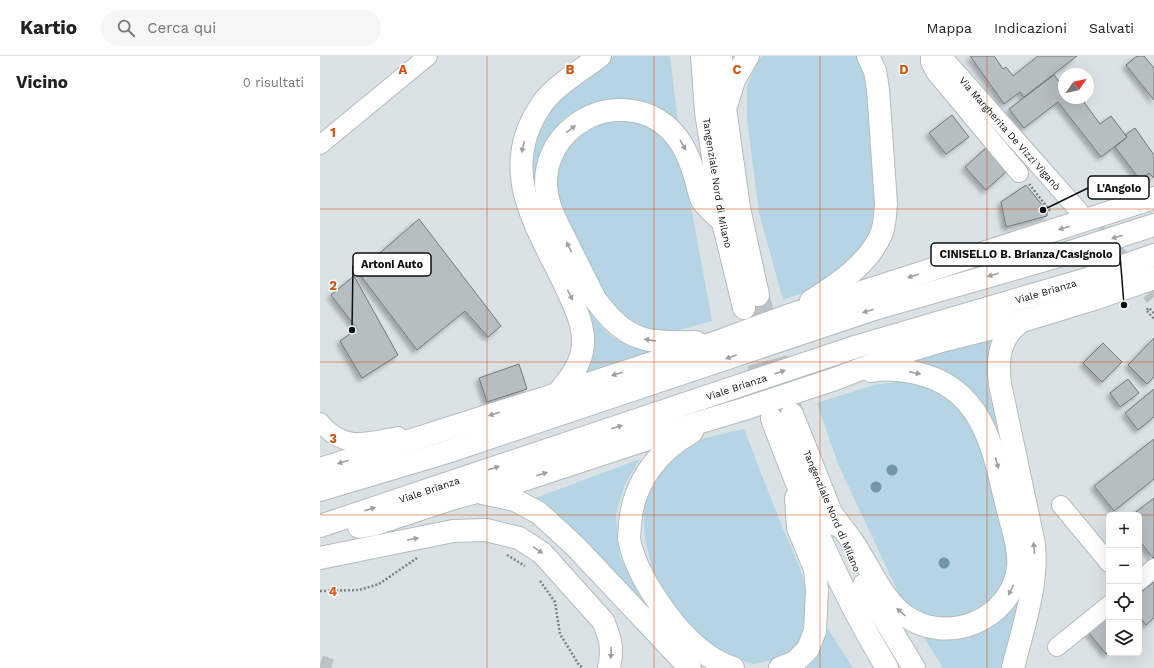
<!DOCTYPE html>
<html lang="it">
<meta charset="utf-8">
<style>
:root{--surface:#fff;--page:#f6f6f6;--text:#222;--muted:#767676;--line:#e0e0e0}
body{margin:0;font-family:"Work Sans",sans-serif;background:var(--page);color:var(--text)}
.controls{position:absolute;right:12px;bottom:12px;display:grid;overflow:hidden;border-radius:6px;box-shadow:0 4px 16px #0002}
.controls button{width:36px;height:36px;display:grid;place-items:center;padding:0;border:0;border-bottom:1px solid var(--line);background:var(--surface);color:var(--text);font:20px sans-serif}
.compass{position:absolute;left:738px;top:12px;width:36px;height:36px;border-radius:50%;background:var(--surface);box-shadow:0 4px 16px #0002;rotate:56deg}
.list{margin:0;padding:0;list-style:none}
h2{display:flex;justify-content:space-between;align-items:center;height:52px;margin:0;padding:0 16px;font-size:17px}
h2 small{font-size:13px;font-weight:400;color:var(--muted)}
.icon{flex:none;width:22px;height:22px;fill:none;stroke:currentColor;stroke-width:2;stroke-linecap:round;stroke-linejoin:round}
.map{position:relative;flex:none;width:834px;height:612px;overflow:hidden}
header{display:flex;align-items:center;gap:24px;box-sizing:border-box;height:56px;padding:0 20px;background:var(--surface);border-bottom:1px solid var(--line)}
header strong{font-size:19px}
nav{display:flex;gap:22px;margin-inline-start:auto;font-size:14px}
.search{width:280px;height:36px;background:var(--page);display:flex;align-items:center;gap:10px;box-sizing:border-box;padding:0 14px;border-radius:22px;color:var(--muted);font-size:15px}
main{display:flex}
aside{flex:1;background:var(--surface)}
.map>svg:first-child{display:block}
</style>
<header>
<strong>Kartio</strong>
<div class="search"><svg class="icon" aria-label="search" viewBox="0 0 24 24"><circle cx="10" cy="10" r="6"/><path d="M15 15l6 6"/></svg>Cerca qui</div>
<nav><a>Mappa</a><a>Indicazioni</a><a>Salvati</a></nav>
</header>
<main>
<aside>
<h2>Vicino<small>0 risultati</small></h2>
<ul class="list">
</ul>
</aside>
<div class="map">
<svg width="834" height="612" viewBox="0 0 834 612">
<defs>
<filter id="shadow"><feDropShadow dx="-3.5" dy="3.5" stdDeviation="2" flood-color="#0004"/></filter>
</defs>
<rect width="100%" height="100%" fill="#dae2e6"/>
<path fill="#b5d5e4" d="M294 0H350L358 66 343 56H262L218 136 213 138 210 98 215 78 235 45Z
M442 0H536L541 6 546 18 556 129 555 163 541 191 527 207 491 234 463 244 439 157 427 63V30L436 9Z
M292 63 321 65 351 86 364 112 392 265 341 279 321 275 288 249 236 142 238 109 254 82 266 74Z
M259 241C270 255 283 277 299 285 311 292 325 294 338 298L259 324Z
M676 276 670 294 666 325 680 380 666 359 593 306Z
M583 325 601 327 618 335 633 346 657 374 690 493V509L682 533 661 556 618 565 589 552 577 534 518 408 497 347 554 329Z
M424 373 459 463 480 512 488 541 484 580 467 601 434 608 411 602 377 577 353 551 334 520 325 484 323 453 336 422 352 397 381 383Z
M320 403 305 428 296 458 300 501 324 549 272 491 243 464 213 443Z
M700 537 681 612H623L602 579C657 588 665 575 700 537Z
M505 568 533 612H487L498 600Z"/>
<path fill="#b6bec2" stroke="#71787c" filter="url(#shadow)" d="M650 0H674L683 13 686 11 693 20 718 0H757L704 41 700 36 684 48Z
M817 0H824L834 12V44L806 9Z
M734 19 741 28 744 26V42H761L780 68 791 60 807 81 781 101 738 46 704 72 689 53Z
M632 59 649 81 626 98 609 77Z
M815 72 834 99V122L829 117 820 124 795 91 807 81 805 79Z
M667 91 688 114 666 134 645 111Z
M706 129 727 155V160L686 171 681 146Z
M99 163 181 270 168 281 145 255 97 294 38 216Z
M34 220 78 299 42 322 20 285 37 273 11 239Z
M834 282V321L827 328 808 309Z
M783 287 802 306 782 326 763 307Z
M199 308 207 333 167 346 159 322Z
M808 323 819 337 800 351 790 337Z
M834 333V361L818 374 805 357Z
M834 383V423L794 455 774 430Z
M834 442V501L833 502 819 484V459H812Z
M834 526V562L826 569 819 560V538Z
M789 560V596L786 598 768 576Z"/>
<g fill="none" stroke-linecap="round" stroke-linejoin="round">
<path stroke="#bbc2c6" stroke-width="18" stroke-dasharray="18 9" stroke-linecap="butt" d="M759 155 834 241
M0 608 11 612"/>
<path stroke="#bbc2c6" stroke-width="22" stroke-dasharray="22 11" stroke-linecap="butt" d="M438 239 472 357
M430 275 452 363"/>
<defs>
<g id="minor">
<path d="M610 0V6L615 16 699 117"/>
<path id="s1" d="M622 0 759 155"/>
<path d="M0 89 108 0"/>
<path d="M0 366C24 395 46 386 78 380"/>
<path d="M741 449 789 507"/>
<path d="M819 525 834 512"/>
<path d="M737 591 789 549"/>
</g>
<g id="highway">
<path id="s2" d="M382 0 386 56 403 166 424 252"/>
<path d="M401 0 405 52 419 152 438 239"/>
<path d="M407 47 414 24 428 0"/>
<path d="M491 245C517 229 551 206 562 176 565 167 565 158 566 148L558 33 555 15 548 0"/>
<path d="M376 286C326 287 306 286 275 243 266 225 257 207 248 189 242 176 234 163 230 150 218 112 235 77 271 60 291 51 319 52 338 64 360 78 369 99 376 124 378 130 379 139 382 144 387 152 397 160 403 166"/>
<path d="M237 338C249 324 262 308 263 288 264 268 254 249 246 231 217 170 176 114 222 48 234 30 262 14 280 0"/>
<path d="M472 358 516 469"/>
<path d="M452 363C485 451 518 531 567 612"/>
<path d="M372 376C337 395 313 428 310 468 310 473 309 479 309 483 314 510 331 536 346 557 363 580 385 603 413 612"/>
<path d="M0 413 237 338 397 286 467 260 834 142"/>
<path d="M0 434 124 397 551 254 732 202 834 169"/>
<path d="M162 437 195 444 219 457 255 490 370 612"/>
<path d="M510 456C518 466 525 475 532 485 549 509 560 541 584 559 626 590 691 565 698 512 700 491 691 468 686 447 673 391 662 331 596 317 582 314 566 312 551 315"/>
<path id="s3" d="M0 470 535 291 767 223 834 199"/>
<path d="M39 471 52 469 134 442 206 423 361 372 424 353 515 323 585 296 625 284 702 265 774 243 834 222"/>
<path d="M0 502 133 475 166 474 199 482 222 497 283 565C291 583 293 593 289 612"/>
<path d="M544 529 594 612"/>
<path d="M460 612 475 606 488 593 495 575 497 534 495 513 478 472 476 442"/>
<path d="M693 612C703 571 718 530 714 488L680 328C677 303 679 280 702 265"/>
</g>
</defs>
<use href="#minor" stroke="#b3bbbe" stroke-width="20"/>
<use href="#highway" stroke="#b3bbbe" stroke-width="24"/>
<path stroke="#7b8083" stroke-width="2.5" stroke-dasharray="2 2" stroke-linecap="butt" d="M709 128 731 156
M834 257 829 252 826 254 834 263
M187 499 205 510
M220 525 235 546 240 578 259 609 263 612
M0 535 39 534 59 528 97 502"/>
<use href="#minor" stroke="#fff" stroke-width="18"/>
<use href="#highway" stroke="#fff" stroke-width="22"/>
</g>
<g fill="#7296a5">
<circle cx="572" cy="414" r="5.5"/>
<circle cx="556" cy="431" r="5.5"/>
<circle cx="624" cy="507" r="5.5"/>
</g>
<defs><path id="oneway-solid" d="M-6-.8H1V-3.2L6.5 0L1 3.2V.8H-6Z"/></defs>
<g fill="#9e9fa0">
<use href="#oneway-solid" transform="translate(251 73) rotate(-38)"/>
<use href="#oneway-solid" transform="translate(363 89) rotate(60)"/>
<use href="#oneway-solid" transform="translate(203 91) rotate(103)"/>
<use href="#oneway-solid" transform="translate(744 172) rotate(163)"/>
<use href="#oneway-solid" transform="translate(797 181) rotate(162)"/>
<use href="#oneway-solid" transform="translate(249 191) rotate(-116)"/>
<use href="#oneway-solid" transform="translate(673 219) rotate(164)"/>
<use href="#oneway-solid" transform="translate(593 220) rotate(162)"/>
<use href="#oneway-solid" transform="translate(250 239) rotate(64)"/>
<use href="#oneway-solid" transform="translate(548 255) rotate(162)"/>
<use href="#oneway-solid" transform="translate(330 284) rotate(-171)"/>
<use href="#oneway-solid" transform="translate(411 301) rotate(161)"/>
<use href="#oneway-solid" transform="translate(460 316) rotate(-19)"/>
<use href="#oneway-solid" transform="translate(595 317) rotate(12)"/>
<use href="#oneway-solid" transform="translate(297 318) rotate(162)"/>
<use href="#oneway-solid" transform="translate(174 358) rotate(162)"/>
<use href="#oneway-solid" transform="translate(297 371) rotate(-18)"/>
<use href="#oneway-solid" transform="translate(23 406) rotate(163)"/>
<use href="#oneway-solid" transform="translate(677 407) rotate(75)"/>
<use href="#oneway-solid" transform="translate(174 412) rotate(-18)"/>
<use href="#oneway-solid" transform="translate(222 418) rotate(-18)"/>
<use href="#oneway-solid" transform="translate(50 453) rotate(-18)"/>
<use href="#oneway-solid" transform="translate(93 483) rotate(-12)"/>
<use href="#oneway-solid" transform="translate(714 492) rotate(-96)"/>
<use href="#oneway-solid" transform="translate(218 494) rotate(34)"/>
<use href="#oneway-solid" transform="translate(691 534) rotate(117)"/>
<use href="#oneway-solid" transform="translate(581 556) rotate(-138)"/>
<use href="#oneway-solid" transform="translate(291 597) rotate(92)"/>
</g>
<path fill="none" stroke="#d2520c" stroke-width="1" stroke-opacity="0.55" d="M167 0V612M334 0V612M500 0V612M667 0V612M0 153H834M0 306H834M0 459H789M789 459H819M819 459H834"/>
<g text-anchor="middle" dominant-baseline="central" stroke-width="3" stroke-linejoin="round" paint-order="stroke">
<g font-size="10" fill="#0d1011" stroke="#fff">
<text stroke="none"><textPath href="#s1" startOffset="103">Via Margherita De Vizzi Viganò</textPath></text>
<text stroke="none"><textPath href="#s2" startOffset="128">Tangenziale Nord di Milano</textPath></text>
<text stroke="none"><textPath href="#s3" startOffset="763">Viale Brianza</textPath></text>
<text stroke="none"><textPath href="#s3" startOffset="439">Viale Brianza</textPath></text>
<text stroke="none"><textPath href="#s3" startOffset="115">Viale Brianza</textPath></text>
<text transform="translate(512 455) rotate(67)">Tangenziale Nord di Milano</text>
</g>
</g>
<g font-size="13" text-anchor="middle" font-weight="bold" fill="#d2520c" stroke="#fff" stroke-width="3" stroke-linejoin="round" paint-order="stroke">
<text x="83" y="18">A</text>
<text x="250" y="18">B</text>
<text x="417" y="18">C</text>
<text x="584" y="18">D</text>
<text x="13" y="81">1</text>
<text x="13" y="234">2</text>
<text x="13" y="387">3</text>
<text x="13" y="540">4</text>
</g>
<path fill="none" stroke="#0d1011" stroke-width="1.5" d="M723 154L768 132M804 249L800 199M32 274L33 209"/>
<g fill="#0d1011" stroke="#fff" stroke-width="1.5">
<circle cx="723" cy="154" r="4"/>
<circle cx="804" cy="249" r="4"/>
<circle cx="32" cy="274" r="4"/>
</g>
<g fill="#fff" stroke="#0d1011" stroke-width="1.5">
<rect x="768" y="120" width="61" height="23" rx="4"/>
<rect x="611" y="187" width="189" height="23" rx="4"/>
<rect x="33" y="197" width="78" height="23" rx="4"/>
</g>
<g font-size="11" text-anchor="middle" font-weight="bold" fill="#0d1011">
<text x="799" y="136">L'Angolo</text>
<text x="706" y="202">CINISELLO B. Brianza/Casignolo</text>
<text x="72" y="212">Artoni Auto</text>
</g>
</svg>
<div class="controls">
<button>+</button>
<button>−</button>
<button><svg class="icon" aria-label="locate" viewBox="0 0 24 24"><circle cx="12" cy="12" r="6"/><path d="M12 2v4M12 18v4M2 12h4M18 12h4"/></svg></button>
<button><svg class="icon" aria-label="layers" viewBox="0 0 24 24"><path d="M12 4l9 5-9 5-9-5zM3 14l9 5 9-5"/></svg></button>
</div>
<svg class="compass" viewBox="-18 -18 36 36"><path d="M0-13l5 13h-10z" fill="#e53935"/><path d="M0 13l5-13h-10z" fill="#767676"/></svg>
</div>
</main>
